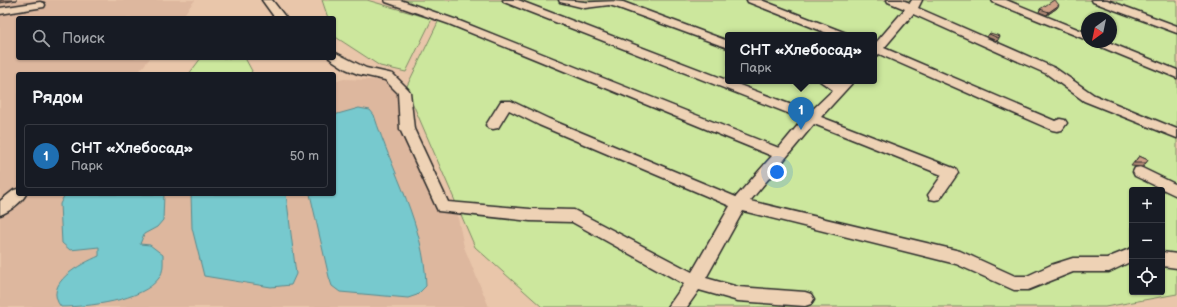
<!DOCTYPE html>
<html lang="ru">
<meta charset="utf-8">
<style>
:root{--surface:#171b24;--page:#20242c;--text:#f1f3f6;--muted:#9ea1a6;--line:#363941;--accent:#1f6fb2}
body{margin:0;font-family:"Balsamiq Sans",sans-serif;background:var(--page);color:var(--text)}
.controls{position:absolute;right:12px;bottom:12px;display:grid;overflow:hidden;border-radius:4px;box-shadow:0 1px 3px #0004}
.controls button{width:36px;height:36px;display:grid;place-items:center;padding:0;border:0;border-bottom:1px solid var(--line);background:var(--surface);color:var(--text);font:20px sans-serif}
.compass{position:absolute;left:1081px;top:12px;width:36px;height:36px;border-radius:50%;background:var(--surface);box-shadow:0 1px 3px #0004;rotate:213deg}
.you{position:absolute;left:777px;top:172px;width:14px;height:14px;margin:-10px;border:3px solid #fff;border-radius:50%;background:#1a73e8;box-shadow:0 0 0 6px #1a73e833}
.badge{display:grid;place-items:center;width:26px;height:26px;border-radius:50%;background:var(--accent);color:#fff;font-size:13px;font-weight:700}
.pin{position:absolute;translate:-50% -33px;filter:drop-shadow(0 1px 2px #0008)}
.pin::after{content:'';position:absolute;top:21px;width:14px;height:12px;background:inherit;clip-path:polygon(0 0,100% 0,50% 100%)}
.popup{position:absolute;left:725px;top:32px;width:152px;height:52px;box-sizing:border-box;display:grid;place-content:center;border-radius:4px;background:var(--surface);filter:drop-shadow(0 1px 3px #0005);font-size:13px;white-space:nowrap;color:var(--muted)}
.popup b{font-size:15px;color:var(--text)}
.popup::after{content:'';position:absolute;left:50%;top:100%;margin-left:-8px;border:8px solid transparent;border-top-color:var(--surface)}
.list{margin:0;padding:0;list-style:none}
h2{display:flex;justify-content:space-between;align-items:center;height:52px;margin:0;padding:0 16px;font-size:17px}
h2 small{font-size:13px;font-weight:400;color:var(--muted)}
.list li{display:grid;grid-template-columns:26px 1fr auto;gap:12px;align-items:center;box-sizing:border-box;height:64px;margin:0 8px 8px;padding:0 8px;border:1px solid var(--line);border-radius:4px}
.list b{display:block;font-size:15px;white-space:nowrap}
.list p{margin:0;font-size:13px;white-space:nowrap;color:var(--muted)}
.list em{font-size:13px;font-style:normal;color:var(--muted)}
.icon{flex:none;width:22px;height:22px;fill:none;stroke:currentColor;stroke-width:2;stroke-linecap:round;stroke-linejoin:round}
.map{position:relative;flex:none;width:1177px;height:307px;overflow:hidden}
.search{position:absolute;background:var(--surface);box-shadow:0 1px 3px #0004;left:16px;top:16px;width:320px;height:44px;display:flex;align-items:center;gap:10px;box-sizing:border-box;padding:0 14px;border-radius:4px;color:var(--muted);font-size:15px}
.panel{position:absolute;background:var(--surface);box-shadow:0 1px 3px #0004;left:16px;top:72px;width:320px;height:124px;border-radius:4px}
.map>svg:first-child{display:block}
</style>
<div class="map">
<svg width="1177" height="307" viewBox="0 0 1177 307">
<rect width="100%" height="100%" fill="#e9c6aa"/>
<filter id="ink" filterUnits="userSpaceOnUse"><feTurbulence type="fractalNoise" baseFrequency=".025" numOctaves="2"/><feDisplacementMap in="SourceGraphic" scale="8" xChannelSelector="R" yChannelSelector="G"/><feConvolveMatrix kernelMatrix="1 2 1 2 8 2 1 2 1" color-interpolation-filters="sRGB"/></filter>
<g filter="url(#ink)">
<path fill="#ddb79e" d="M0 0H195L181 18H18V58H150L137 74H18V194H334V81L344 79 398 81 413 128 458 218 464 247 489 307H0Z"/>
<path fill="#cce79d" stroke="#7c8964" fill-rule="evenodd" d="M322 0H367L432 19 406 72 380 66 334 36V18H328Z
M395 0H1177V294L1105 307H542L475 247 406 88 441 16ZM1087 18H1111V42H1087ZM728 35H874V81H728ZM1132 190H1162V292H1132Z
M201 58H245L252 71 250 74H189Z"/>
<path fill="#77c9ce" stroke="#598a8d" d="M359 108 370 110 374 115C392 172 425 226 426 286L417 295 408 298 340 292 332 286 329 277 310 194H334V115Z
M65 194H164L163 220 157 227 144 234 140 244 150 245 163 255C163 263 164 271 159 278 143 301 86 307 61 307 42 283 81 264 99 256V247L70 250 62 243 60 204Z
M191 194H286L296 274 291 285 271 287 204 276 192 228Z"/>
<g fill="none" stroke-linecap="round" stroke-linejoin="round">
<defs>
<path id="minor" d="M262 0H272L286 18H275Z
M385 0H400L457 20 779 148 803 119 504 2 503 0H518L810 112 833 90 820 81H835L839 83 841 81H854L821 117 956 169 958 173 940 199 935 200 930 199 928 195 942 175 814 124 750 201 960 251 1015 276H1027L1051 265 1073 258H1107L1132 248V261L1109 272H1073L1028 290H1014L956 264 743 211 706 278 738 287 805 292 811 294 814 299 811 304 805 306 738 301 699 290 687 307H668L684 284 572 222 530 221 438 211 400 129 398 93 385 80 358 74 346 69 329 58H334V52L366 68 393 74 408 89 410 92 414 129 448 202 530 209 574 210 692 272 730 206 539 125 509 110 498 128 493 129 488 128 486 125 501 101H511L549 119 736 197 772 156 449 24 386 2Z
M559 0C568 0 576 1 584 2 597 3 609 0 623 2L728 41V48L616 7 609 5 585 8 560 2Z
M747 0H761L846 33 848 35H832L748 2Z
M887 0H902L910 3 912 0H922L918 8 1055 68 1094 95 1177 129V138L1084 101 1047 74 913 14 884 48 1055 121 1060 119 1065 120 1067 123 1062 130 1057 131 1052 130 879 54 874 57V45L905 9 888 2Z
M992 0H1006L1087 33V40L993 2Z
M1092 0H1107L1177 26V33L1093 2Z
M40 2 44 3 45 5 44 7 0 14V8Z
M1092 42H1108L1177 70V78L1094 44Z
M1140 167 1177 185V196L1135 176 1133 172 1135 168Z
M18 189V194H26C22 202 9 212 0 215V201L14 190Z
M1162 252 1177 254V268L1162 266Z"/>
</defs>
<use href="#minor" stroke="#2b2b2b" stroke-width="3"/>
<use href="#minor" fill="#eed2b5" fill-rule="evenodd"/>
</g>
<path fill="#b18974" stroke="#2b2b2b" d="M1057 8 1047 15 1039 12 1040 9Z
M989 34 1000 36 998 40 997 41 987 37Z
M1139 156 1148 160 1143 167 1131 166Z"/>
<path fill="#906f5e" stroke="#2b2b2b" d="M0 0H17L0 3Z
M1059 5 1057 8 1047 15 1049 12Z"/>
<path fill="#ce9f87" stroke="#2b2b2b" d="M1054 0H1055L1059 5 1049 12 1040 9Z
M990 33 1000 36 998 38 989 34Z
M1139 156 1148 160 1146 163H1134Z"/>
</g>
</svg>
<div class="controls">
<button>+</button>
<button>−</button>
<button><svg class="icon" aria-label="locate" viewBox="0 0 24 24"><circle cx="12" cy="12" r="6"/><path d="M12 2v4M12 18v4M2 12h4M18 12h4"/></svg></button>
</div>
<svg class="compass" viewBox="-18 -18 36 36"><path d="M0-13l5 13h-10z" fill="#e53935"/><path d="M0 13l5-13h-10z" fill="#9ea1a6"/></svg>
<div class="you"></div>
<div class="pin badge" style="left:801px;top:130px">1</div>
<div class="popup"><b>СНТ «Хлебосад»</b>Парк</div>
<div class="search"><svg class="icon" aria-label="search" viewBox="0 0 24 24"><circle cx="10" cy="10" r="6"/><path d="M15 15l6 6"/></svg>Поиск</div>
<section class="panel">
<h2>Рядом<small></small></h2>
<ul class="list">
<li><span class="badge">1</span><div><b>СНТ «Хлебосад»</b><p>Парк</p></div><em>50 m</em></li>
</ul>
</section>
</div>
